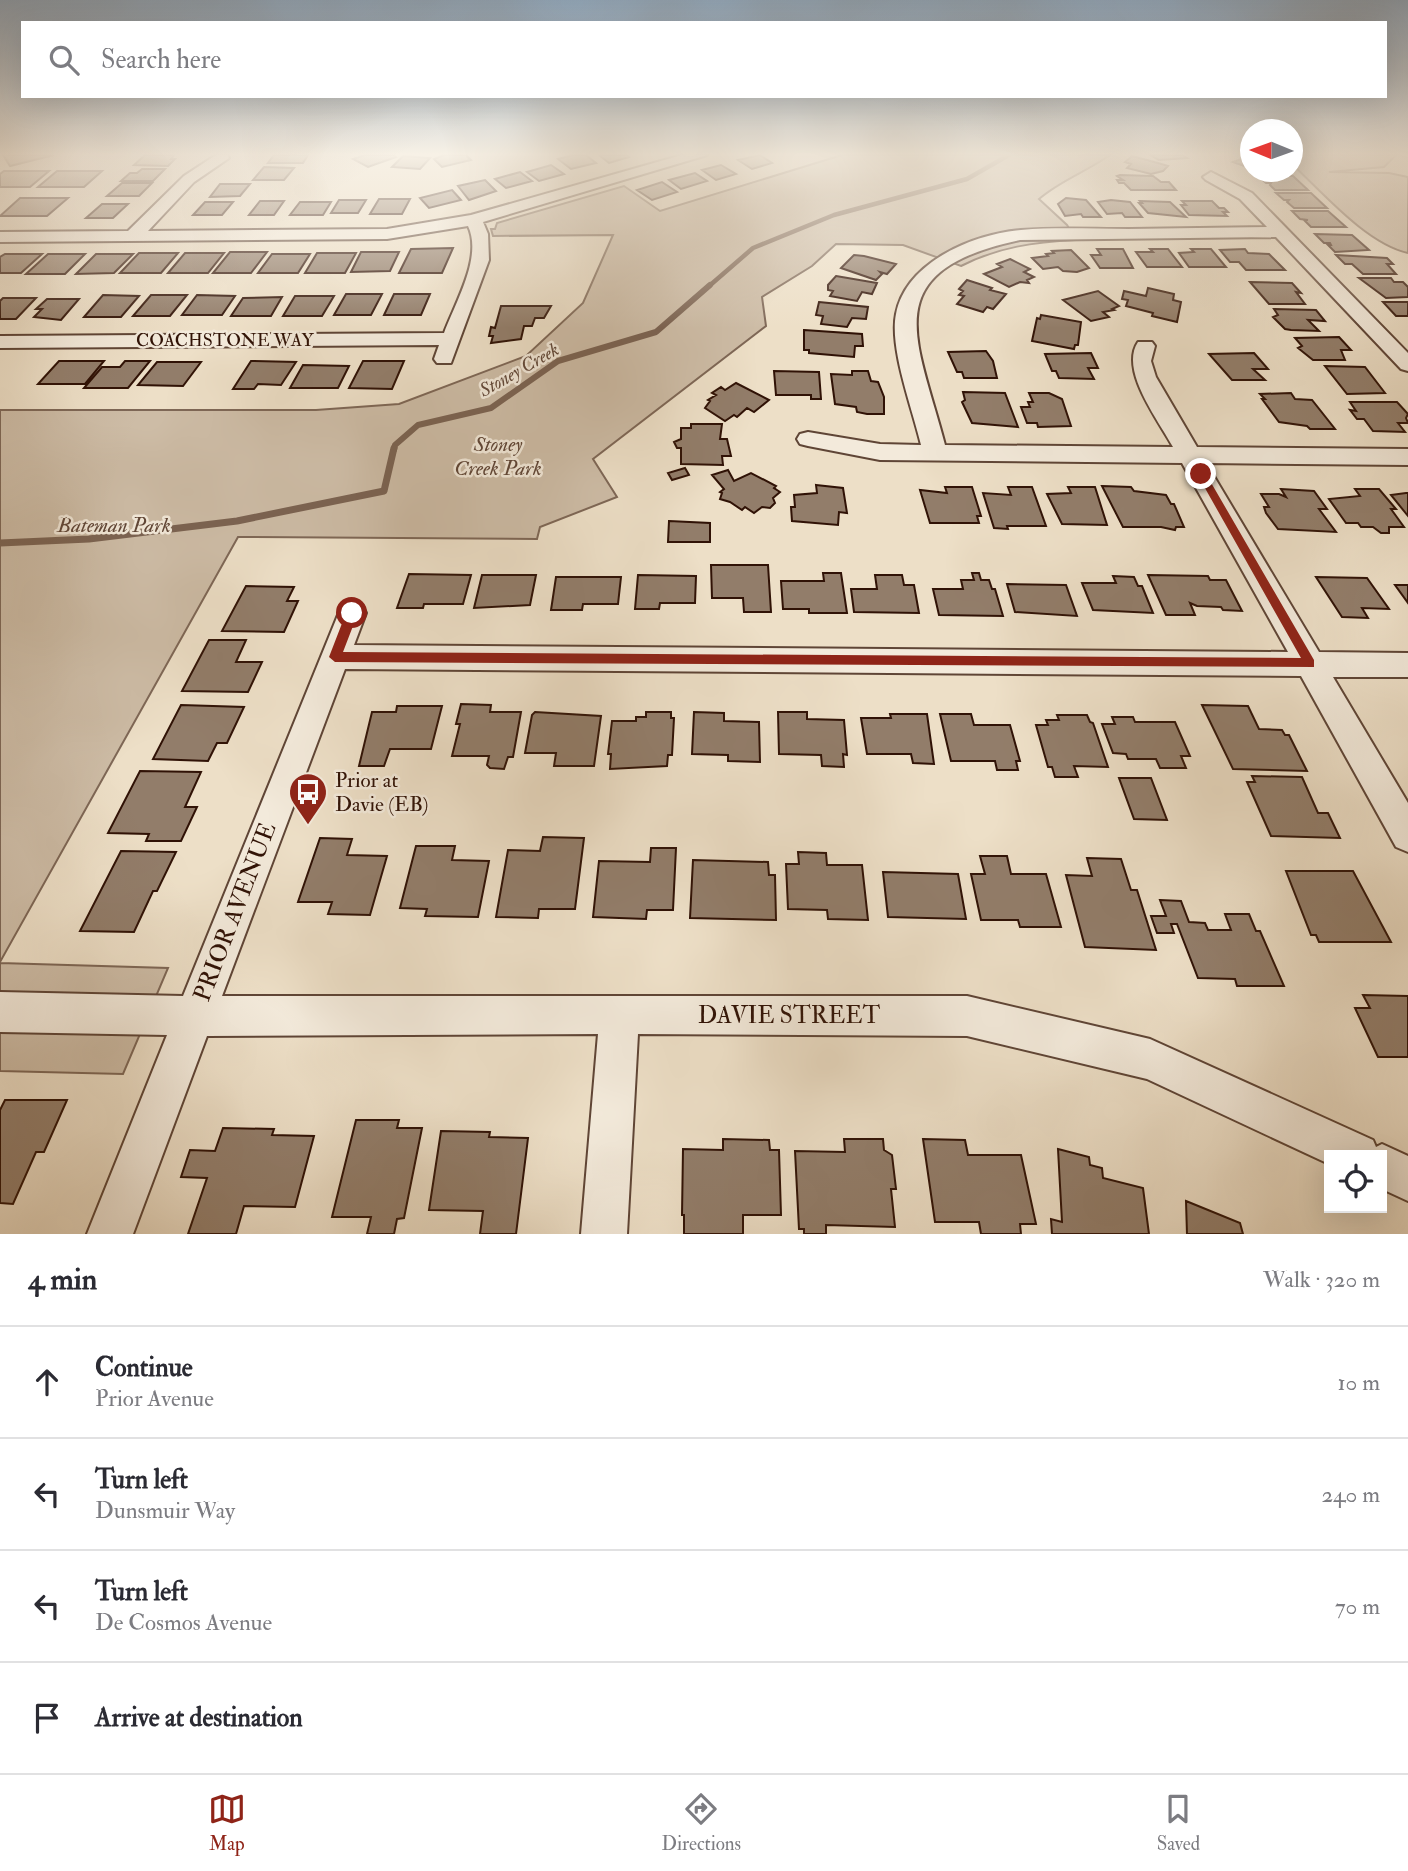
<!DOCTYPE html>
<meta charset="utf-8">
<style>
:root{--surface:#fff;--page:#f7f7f7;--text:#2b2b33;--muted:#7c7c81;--line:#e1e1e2;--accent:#8f2418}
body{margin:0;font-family:"IM FELL Double Pica",serif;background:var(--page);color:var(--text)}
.controls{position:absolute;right:21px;bottom:21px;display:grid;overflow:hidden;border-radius:0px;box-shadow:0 7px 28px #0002}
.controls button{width:63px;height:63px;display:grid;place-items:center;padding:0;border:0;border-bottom:2px solid var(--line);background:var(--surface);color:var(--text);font:35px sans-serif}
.compass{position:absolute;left:1240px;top:119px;width:63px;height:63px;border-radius:50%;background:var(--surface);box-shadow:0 7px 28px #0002;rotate:271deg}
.stop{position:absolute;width:21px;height:21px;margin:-16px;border:5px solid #8f2418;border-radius:50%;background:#fff}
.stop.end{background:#8f2418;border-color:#fff;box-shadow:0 2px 7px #0008}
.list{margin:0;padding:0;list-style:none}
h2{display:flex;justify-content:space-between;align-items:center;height:91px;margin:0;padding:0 28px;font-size:30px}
h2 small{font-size:23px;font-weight:400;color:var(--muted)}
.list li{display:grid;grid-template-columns:46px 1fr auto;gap:21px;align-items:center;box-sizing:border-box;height:112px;padding:0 28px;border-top:2px solid var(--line)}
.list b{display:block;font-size:26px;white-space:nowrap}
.list p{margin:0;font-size:23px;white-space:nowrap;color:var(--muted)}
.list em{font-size:23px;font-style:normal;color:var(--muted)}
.icon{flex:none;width:38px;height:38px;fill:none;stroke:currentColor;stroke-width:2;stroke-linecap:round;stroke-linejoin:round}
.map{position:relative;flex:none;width:1408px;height:1234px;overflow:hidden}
.search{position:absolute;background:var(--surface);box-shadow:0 7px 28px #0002;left:21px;right:21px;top:21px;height:77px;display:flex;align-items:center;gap:18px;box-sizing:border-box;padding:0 24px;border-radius:0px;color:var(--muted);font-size:26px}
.sheet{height:539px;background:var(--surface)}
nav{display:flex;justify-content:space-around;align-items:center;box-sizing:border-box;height:98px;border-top:2px solid var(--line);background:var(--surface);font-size:19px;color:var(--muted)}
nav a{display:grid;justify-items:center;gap:4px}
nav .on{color:var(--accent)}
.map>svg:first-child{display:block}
</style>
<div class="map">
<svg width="1408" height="1234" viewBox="0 0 1408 1234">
<rect width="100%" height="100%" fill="#eddfc7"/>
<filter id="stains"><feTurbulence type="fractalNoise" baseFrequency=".00286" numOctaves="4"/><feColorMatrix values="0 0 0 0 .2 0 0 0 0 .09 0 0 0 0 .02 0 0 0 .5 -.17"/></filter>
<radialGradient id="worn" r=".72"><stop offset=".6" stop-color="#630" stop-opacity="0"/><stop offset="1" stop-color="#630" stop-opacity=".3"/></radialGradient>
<path fill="#cdbca6" stroke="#7e6756" stroke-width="2" d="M842 155H1110C1086 172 1061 180 1039 199L1067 225 1076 240C1035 242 998 247 961 266L903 245 836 244 812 266 762 297 766 326 593 459 617 497 540 527 537 539 238 537 0 962V410H316L399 404 526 356 583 303 613 235 493 236 491 229H495L497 223 624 186 660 211Z
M1293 155H1396L1384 167 1329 172 1389 173 1408 177V253C1367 244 1324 194 1293 165Z
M0 963 168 968 123 1074 0 1071Z"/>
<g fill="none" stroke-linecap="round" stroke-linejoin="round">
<path stroke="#7b6352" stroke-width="4.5" d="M708 287 753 248 834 215 967 179 1009 155"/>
<path stroke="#7b6352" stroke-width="6" d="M394 450 395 445 418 425 491 408 558 361 656 332 710 285"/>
<path stroke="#7b6352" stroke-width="7" d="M0 543 89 539 237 521 384 491 394 448"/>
</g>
<path fill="#927d6a" stroke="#301206" stroke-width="2" d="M3 155H54L10 166Z
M145 155H174L171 159H175L168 166 134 165Z
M274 155H308L303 163H268Z
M365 155H394L396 157 368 167 353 159Z
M444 155H466L471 160 442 167 434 159Z
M573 155H586L596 163 571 169 558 159Z
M599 155H627L629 157 609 163Z
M760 155 772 163 752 169 738 160Z
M1150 155H1182L1187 158 1159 160Z
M403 156 430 158 420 169 392 167Z
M1132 156 1158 163 1168 166 1163 171 1151 174 1127 168 1131 164 1125 162Z
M1250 156V168L1233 162Z
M551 165 564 174 539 181 527 172Z
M721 165 736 174 716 180 702 170Z
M264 167 294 168 284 180H253Z
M142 169H165L153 181H121L130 173H137Z
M4 171H49L30 187H0V174Z
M57 171H102L84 187H38Z
M520 172 532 181 506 188 495 179Z
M695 173 707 181 681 189 669 180Z
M1120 175 1153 176 1161 182H1169L1176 190H1131L1124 183H1119L1117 180H1123L1117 176Z
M1258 176H1293L1308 190H1275L1270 185 1271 183H1266Z
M485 180 496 191 469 200 458 186Z
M662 182 677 192 652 200 637 190Z
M122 183H152L139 196H107Z
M220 184H250L240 196 210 197Z
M452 190 461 200 429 208 420 198Z
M1276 193H1311L1327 208H1294L1287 202 1289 200H1284Z
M20 198H68L47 216H0Z
M1066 198 1086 200 1101 217H1083L1081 214 1065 216 1058 204Z
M379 199H410L402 214H370Z
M339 200H366L358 213H331Z
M1111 200 1130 202 1142 217H1125L1122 213 1107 214 1098 202Z
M260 201H284L274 215H249Z
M1140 201 1170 202 1186 217 1148 213 1139 203H1142Z
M1182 201H1212L1219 208H1224L1228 212H1223L1227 216 1189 215 1181 205H1186Z
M205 202H233L222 215H193Z
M300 202H331L323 215H290Z
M102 204H128L113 218H86Z
M1292 211H1328L1346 227H1311L1304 220H1308L1300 219Z
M1315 234 1352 235 1369 250 1335 252 1328 245H1331L1330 243H1324Z
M453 248 442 273H399L411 249Z
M1097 249H1123L1133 268H1100L1091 255H1101Z
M1150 249H1168L1182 267H1147L1136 252H1153Z
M1191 249H1211L1226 267H1189L1179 253 1194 252Z
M1245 249 1248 253 1269 254 1285 270H1246L1239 262H1230L1220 250Z
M1071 250 1089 268 1077 272 1063 271 1058 267 1043 269 1032 258 1048 256 1046 254 1054 253 1052 251Z
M230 252H267L251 273H213Z
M361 252H399L390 271 351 272Z
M139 253H178L161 273H120Z
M185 253H224L208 273H168Z
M317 253H356L345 273H305Z
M5 254H42L21 273H0V257Z
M48 254H85L65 274H26Z
M96 254H133L114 273 76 274Z
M272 254H310L298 273H258Z
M854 255 864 256 896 264 887 274 880 272 882 274 876 280 841 268Z
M1336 255 1387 258 1393 264H1387L1396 274H1363L1352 264H1345Z
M1010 259 1030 269 1024 272 1034 277 1027 280 1029 283 1020 282 1009 287 984 274 1002 267 997 264Z
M836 276 877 283 872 294 862 292 857 301 830 296 833 291 828 290V285Z
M1359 278H1391L1394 282H1403L1408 287V297L1386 298Z
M967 280 992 288 990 290 1006 294 993 309 987 307 983 312 957 304 964 296 959 295 963 291 959 289Z
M1250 282 1292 283 1301 293 1296 292 1305 304H1269Z
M1148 288 1174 294 1173 300 1181 302 1177 322 1152 316 1153 313 1126 306 1128 300 1122 299 1124 291 1146 296Z
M1098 291 1119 306 1112 309 1114 310 1103 312 1109 317 1091 321 1063 300Z
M346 294H382L371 315H334Z
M394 294H430L421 315H384Z
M103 295 139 296 121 317H84Z
M151 295H187L170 316H133Z
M197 295 235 296 222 315H182Z
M295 296H334L322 316H283Z
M282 297 271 316H231L243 298Z
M3 298H36L16 319H0V301Z
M47 299H79L61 320 34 317 42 309H36Z
M819 302 868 307 866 319 852 318 847 327 821 324 823 316 816 315Z
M1383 302H1408V316H1396Z
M501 306H551L544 318H535L532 326H524L521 339 491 343 493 336H489L491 327 495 328Z
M1274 309 1316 310 1325 321 1308 320 1319 331 1291 330 1285 329 1273 317 1278 315Z
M1041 315 1081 322 1078 345H1075L1074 349 1032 341 1037 318 1040 319Z
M804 330 862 334 863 346H855L854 357 809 353V350H804Z
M1339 337 1351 350H1341L1345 360H1313L1298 348 1302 346 1295 338Z
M986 351 993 361 997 378H964L962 372H957L948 352Z
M1091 353 1098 368H1088L1094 379 1059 378 1056 371H1052L1045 354Z
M1254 353 1268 369H1253L1265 380H1232L1209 354Z
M59 361H104L85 384H38Z
M125 361H150L128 388H84L102 367H120Z
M251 361 296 362 281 385 258 384 254 389H233Z
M363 361H404L392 389 349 388Z
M157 362H201L183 386 138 385Z
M303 365 349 366 338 388H290Z
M1325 366 1365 367 1385 393 1347 394Z
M774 371 819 372 821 399H811V395H776Z
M852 371H868L871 381 878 382 884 397V414H867L857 412 856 407 835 404 831 374 852 375Z
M736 383 769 400 754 412 747 408 737 417 734 415 725 421 705 408 710 401 708 400 716 395 712 393 721 387 725 390Z
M963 392 1005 393 1018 427 972 423 962 402 965 400Z
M1029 393H1049L1062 399 1071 426 1038 427 1037 423H1027L1021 407H1030L1028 402H1033Z
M1291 393 1295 399 1312 400 1335 429H1310L1307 426 1279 422 1262 399H1265L1260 394Z
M1350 402H1397L1408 414 1406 418 1408 423H1398L1405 432 1373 431 1364 419H1357L1350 410 1356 411Z
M691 424H722L720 439H727L731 456H722L723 465 681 464V448H677L674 442 681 439V428H691Z
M685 468 689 475 672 480 668 473Z
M728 470 734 481 751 473 776 486 774 488 780 492 773 498 775 503 770 508 762 507 754 513 745 507 742 510 730 502 720 499 722 493 720 492 724 489 712 475Z
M816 485 843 488 847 513 839 512 838 525 792 521 791 507H795L794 495 817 493Z
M1102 486 1131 487 1134 491 1166 495 1171 504H1174L1184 527H1176L1175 530 1161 527H1123Z
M945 487H972L981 516H977L979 523H930L920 490 947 493Z
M1008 487H1032L1046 526H1007L1008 529 994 528 983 493 1011 495Z
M1068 487H1095L1107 525 1062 524 1047 494 1071 493Z
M1281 489 1314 491 1327 509H1319L1336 532 1278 529 1266 513 1264 507H1269L1261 494H1279L1286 497Z
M1355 489H1379L1396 509H1391L1404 527H1389V533H1381L1373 527H1361L1358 523H1346L1329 499 1360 496Z
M1406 493H1408V516L1391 495Z
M669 521 710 523V542H668Z
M711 565H768L771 612H744L743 598H712Z
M823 573H841L847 613H809V609H783L781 581H824Z
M972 573H979L981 580H989L992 589H995L1003 616 939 615 933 589H963L961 580H974Z
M409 574 471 575 463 604H424L423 608H397Z
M482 575H536L530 605 474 608Z
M638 575 696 576 695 603H660L659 609H635Z
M875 575H902L904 585H914L919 613 854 612 851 589H877Z
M1148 575 1208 576 1210 580H1226L1242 611 1223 610 1221 607 1197 606 1190 603 1195 615H1166Z
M1113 576 1134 577 1138 586H1142L1153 613 1093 610 1082 583H1116Z
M556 577H621L618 604H583L582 610H551Z
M1316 577 1367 578 1389 609 1362 608 1368 618 1342 617Z
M1007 584 1066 585 1077 616 1015 612Z
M1395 585H1408V603Z
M246 586 294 587 287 601H298L284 632 222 631Z
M209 640H246L236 662H262L248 692 182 691Z
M461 704 491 705 490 712H521L513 757H508L504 769 490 768 487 765 489 756H452L460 724H456Z
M181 705 244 707 227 743H217L208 761 153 759Z
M1202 705 1248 706 1259 729 1282 730 1285 735H1289L1307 771 1233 769Z
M397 706H442L431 749H390L384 766H359L372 712H396Z
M535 712 601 716 594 766H554L556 753H525L532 715Z
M646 712H671V718H674L672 755H668L667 766 610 769 611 754H608L612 721H636V717H646Z
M694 712 724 713V721L759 722 760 762 728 761V755L692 754Z
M778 712H807V719L844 720 847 755 843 754 844 767 822 766 821 755 779 754Z
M890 714H927L934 764 913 763 911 754H867L861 718H891Z
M940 714H971L974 725H1010L1020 761H1016L1018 770H997L995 761H951Z
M1057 715H1087L1090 722 1093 723 1108 767 1074 766 1078 777H1055L1052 767H1048L1036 725H1048L1046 720H1059Z
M1112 717H1133L1135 722H1175L1190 756H1181L1186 768H1160L1156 759H1128L1126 754 1113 753 1102 724H1115Z
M140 771 201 772 185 807H197L181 841H146L149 834 108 833Z
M1252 776 1302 777 1318 813H1328L1340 838 1271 836 1247 782H1255Z
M1119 778H1151L1167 820 1134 819Z
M543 837 584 838 575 909H539L538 918 496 917 508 850 540 851Z
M320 838 352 839 347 855 387 856 370 915 328 914 332 902H298Z
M416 846H455L452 860 489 861 478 917 425 916 427 909 400 908Z
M651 848H676L673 910H647L646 919 593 917 599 861 650 862Z
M121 851 176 852 157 891H153L134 932 80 931Z
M798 852 826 853 827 865H862L868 920 828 919 827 910 788 909 786 864H799Z
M980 856H1007L1011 874H1046L1061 927H1020L1018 920H981L971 874H985Z
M1087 858 1121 859 1131 890H1137L1156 950 1085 947 1066 875 1092 876Z
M693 860 768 862 769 875H775L776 920 690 918Z
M1286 871H1353L1391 942H1319L1316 935H1311Z
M883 872 958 874 966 919 888 917Z
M1160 900 1181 901 1189 922 1205 923 1208 930H1231L1225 914H1249L1256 931H1260L1284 986H1237L1235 979 1198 978 1177 924H1171L1174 933H1157L1151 916H1166Z
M1363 995 1408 996V1057H1378L1355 1008H1370Z
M5 1100H67L44 1152H36L13 1204 0 1203V1110Z
M356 1120H399L397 1128H422L404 1218 397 1219 394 1234H367L371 1217H332Z
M223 1128 274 1129 272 1135 314 1136 295 1207 244 1206 236 1234H188L207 1178 181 1177 190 1150 215 1151Z
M441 1131 490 1132 489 1137 528 1138 516 1234H480L483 1211 429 1210Z
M723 1139 769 1140 770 1150H779L781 1215H743V1234H684V1215H682L683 1149 723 1150Z
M844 1139H883L884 1150 892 1155 896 1189H891L895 1227 826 1225V1234H804V1229H799L795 1151 845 1152Z
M923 1139 965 1140 968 1155H1021L1036 1224H1020L1021 1234H981L979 1222H935Z
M1058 1149 1089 1157 1090 1165 1102 1168 1103 1178 1143 1188 1149 1234H1052L1051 1219 1062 1222Z
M1186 1201 1240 1223 1243 1234H1187Z"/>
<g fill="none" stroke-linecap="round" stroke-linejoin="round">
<defs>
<path id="minor" d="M216 155H228L229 158 194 182 148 231 387 229 471 215 682 155H707L483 222 488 234 489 260 451 363H437L434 359 439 345 0 348V336L444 333C455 303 483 257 468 226L387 239 0 242V232L128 231 184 176Z
M1211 172 1252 193 1408 353V371L1401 369 1276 237 1020 240C874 271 917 338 945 445L1173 447C1159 421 1119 370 1138 342H1152L1155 346 1151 361 1156 377 1197 447 1408 449V465L1206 463 1319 652 1408 653V677H1333L1408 803V852L1396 847 1301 676 345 669 222 996H967L1150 1039 1373 1140 1376 1147 1382 1144 1408 1156V1201L1382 1189V1155H1329V1164L1147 1079 967 1036 638 1034 627 1234H581L598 1034 207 1036 133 1234H87L167 1035 0 1032V992L183 996 342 605 352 602 362 605 366 613 354 645 1288 652 1182 463 880 460 808 446 800 444 797 439 800 434 808 432 880 444 921 445C913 410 889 348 896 314 906 262 973 234 1021 230 1056 227 1092 229 1128 229 1174 228 1220 228 1267 227L1240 199 1206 180 1203 177Z"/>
</defs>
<use href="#minor" stroke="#5f4536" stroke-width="4"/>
<use href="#minor" fill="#f3eadb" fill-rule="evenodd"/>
</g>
<linearGradient id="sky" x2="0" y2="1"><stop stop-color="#90a9c0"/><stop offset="0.47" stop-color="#f7f1e6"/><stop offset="1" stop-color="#f7f1e6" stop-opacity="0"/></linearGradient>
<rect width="1408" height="328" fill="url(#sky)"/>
<path fill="#8f2418" d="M1201 470 1206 474 1314 660V667L335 662 329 657 346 613 352 609 358 613 343 652 1301 658 1197 474Z"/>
<defs>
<symbol id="bus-pin" viewBox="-11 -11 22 30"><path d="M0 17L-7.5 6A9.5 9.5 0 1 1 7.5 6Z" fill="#8f2418" stroke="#f3eadb"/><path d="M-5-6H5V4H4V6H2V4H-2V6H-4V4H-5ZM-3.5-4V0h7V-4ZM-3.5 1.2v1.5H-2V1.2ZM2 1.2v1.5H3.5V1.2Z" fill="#fff"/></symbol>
</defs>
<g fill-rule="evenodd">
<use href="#bus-pin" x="286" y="770" width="44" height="60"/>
</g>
<g text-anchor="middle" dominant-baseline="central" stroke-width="5" stroke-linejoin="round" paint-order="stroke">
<g font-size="18" fill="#301206" stroke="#f3eadb">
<text x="225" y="340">COACHSTONE WAY</text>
</g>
<g font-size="19" font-style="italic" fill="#624839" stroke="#f3eadb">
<text transform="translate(519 370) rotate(-30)">Stoney Creek</text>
</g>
<g font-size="21" font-style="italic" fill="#5f4536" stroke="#f3eadb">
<text x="498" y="444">Stoney<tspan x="498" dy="24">Creek Park</tspan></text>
<text x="114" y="525">Bateman Park</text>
</g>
<g font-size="21" fill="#301206" stroke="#f3eadb" text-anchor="start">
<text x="335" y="780">Prior at<tspan x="335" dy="24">Davie (EB)</tspan></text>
</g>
<g font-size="24" fill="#301206" stroke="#f3eadb">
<text transform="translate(235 912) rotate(-69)">PRIOR AVENUE</text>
<text x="789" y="1015">DAVIE STREET</text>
</g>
</g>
<rect width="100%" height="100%" filter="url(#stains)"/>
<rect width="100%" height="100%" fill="url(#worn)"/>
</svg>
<div class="controls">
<button><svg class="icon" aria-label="locate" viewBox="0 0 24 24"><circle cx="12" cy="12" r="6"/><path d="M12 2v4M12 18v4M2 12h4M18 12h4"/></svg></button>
</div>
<svg class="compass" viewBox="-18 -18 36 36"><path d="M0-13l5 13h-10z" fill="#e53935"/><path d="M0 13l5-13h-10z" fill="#7c7c81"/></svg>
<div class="stop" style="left:352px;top:613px"></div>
<div class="stop end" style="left:1201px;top:474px"></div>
<div class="search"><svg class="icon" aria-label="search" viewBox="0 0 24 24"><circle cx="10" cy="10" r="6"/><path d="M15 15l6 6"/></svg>Search here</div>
</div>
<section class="sheet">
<h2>4 min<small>Walk · 320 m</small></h2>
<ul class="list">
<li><svg class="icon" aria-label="ahead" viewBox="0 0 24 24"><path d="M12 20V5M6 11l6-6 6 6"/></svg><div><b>Continue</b><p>Prior Avenue</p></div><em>10 m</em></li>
<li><svg class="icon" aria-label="left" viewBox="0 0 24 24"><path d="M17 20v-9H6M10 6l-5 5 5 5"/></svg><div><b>Turn left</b><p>Dunsmuir Way</p></div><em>240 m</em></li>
<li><svg class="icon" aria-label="left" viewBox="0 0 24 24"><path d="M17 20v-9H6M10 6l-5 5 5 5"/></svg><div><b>Turn left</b><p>De Cosmos Avenue</p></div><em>70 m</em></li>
<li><svg class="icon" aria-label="arrive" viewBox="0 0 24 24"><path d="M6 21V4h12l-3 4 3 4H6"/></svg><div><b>Arrive at destination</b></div></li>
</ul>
</section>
<nav>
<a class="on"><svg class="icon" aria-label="map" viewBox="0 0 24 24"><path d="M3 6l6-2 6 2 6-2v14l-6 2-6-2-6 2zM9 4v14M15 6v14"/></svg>Map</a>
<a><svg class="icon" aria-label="directions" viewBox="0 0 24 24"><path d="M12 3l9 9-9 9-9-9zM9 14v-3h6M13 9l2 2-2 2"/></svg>Directions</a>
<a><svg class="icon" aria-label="saved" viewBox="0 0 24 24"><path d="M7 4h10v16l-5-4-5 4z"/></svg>Saved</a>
</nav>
